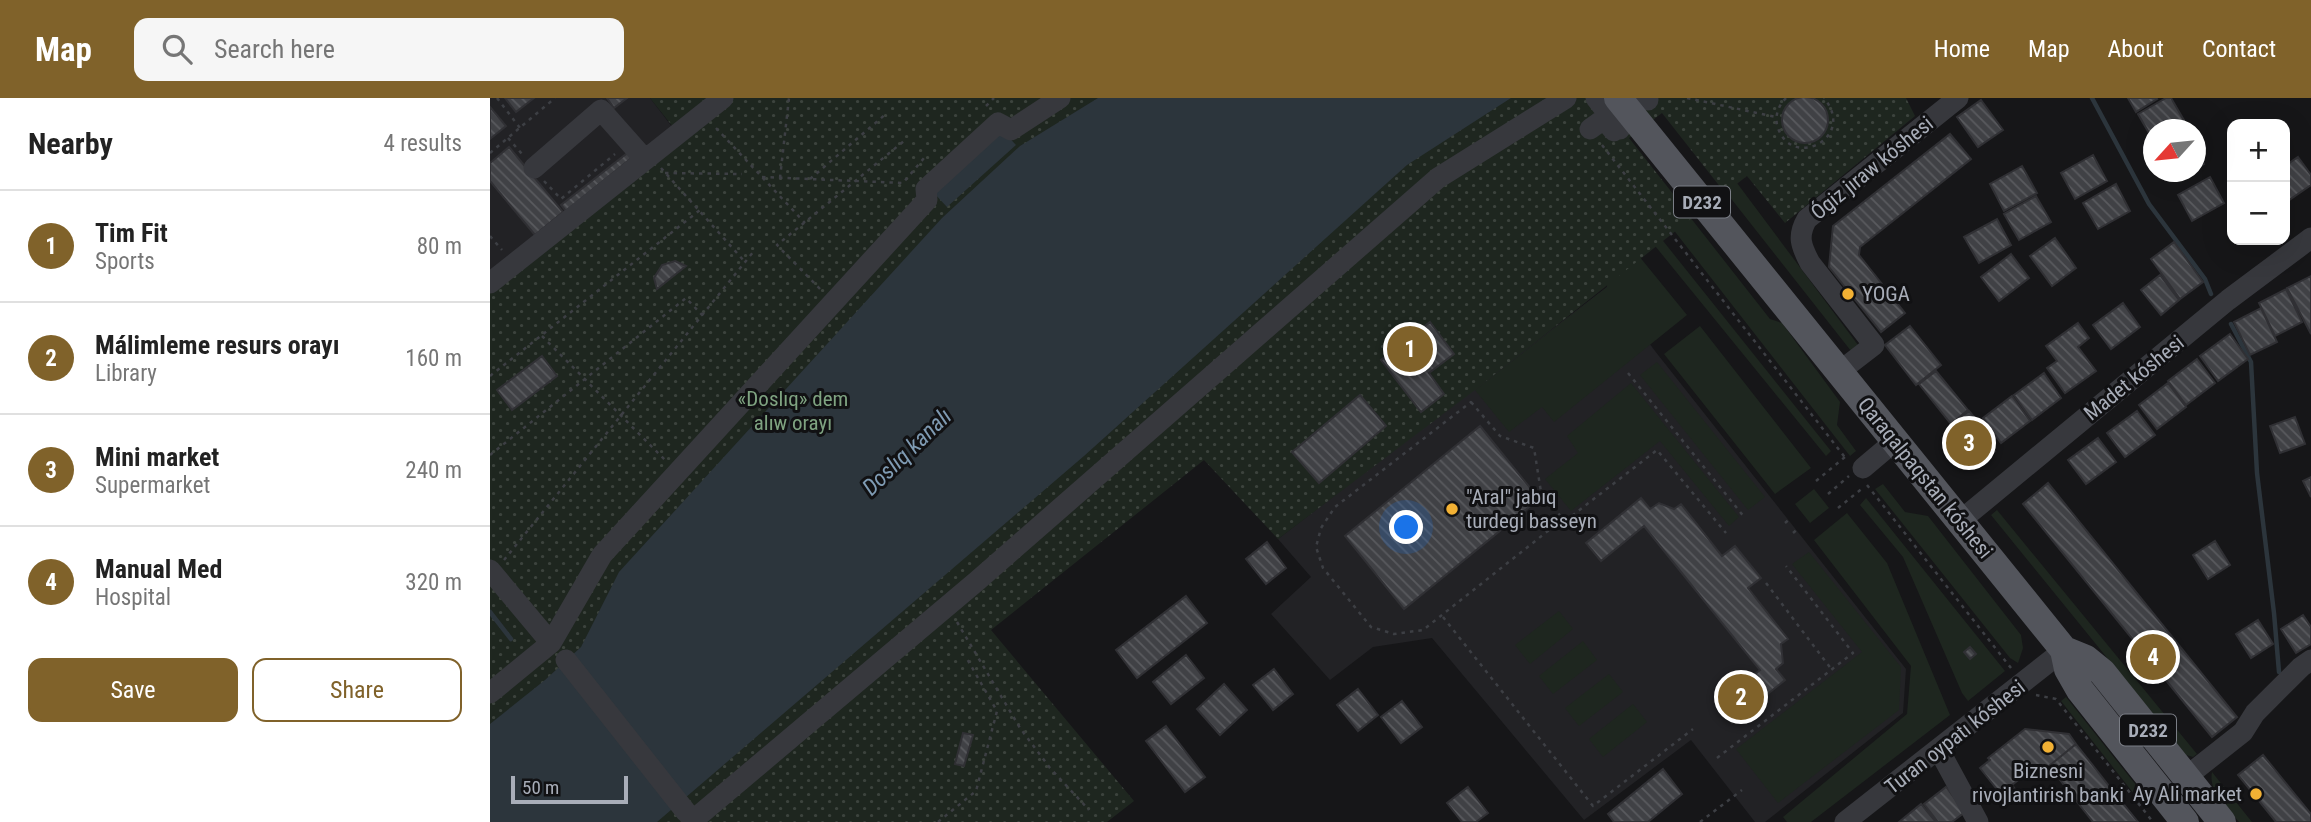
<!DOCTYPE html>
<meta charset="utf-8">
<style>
:root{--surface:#fff;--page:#f6f6f6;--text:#222;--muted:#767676;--line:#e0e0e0;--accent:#80622a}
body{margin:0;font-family:"Roboto Condensed",sans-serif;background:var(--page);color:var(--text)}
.controls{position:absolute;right:21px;top:21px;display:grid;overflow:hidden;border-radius:14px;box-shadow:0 7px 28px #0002}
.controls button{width:63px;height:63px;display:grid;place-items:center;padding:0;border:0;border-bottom:2px solid var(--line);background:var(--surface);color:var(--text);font:35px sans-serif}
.compass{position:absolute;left:1653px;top:21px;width:63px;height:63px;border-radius:50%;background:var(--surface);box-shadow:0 7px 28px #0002;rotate:243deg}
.scale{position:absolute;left:21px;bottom:18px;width:117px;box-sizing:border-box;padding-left:7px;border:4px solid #a8adb8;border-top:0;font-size:19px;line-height:24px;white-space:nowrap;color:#a8adb8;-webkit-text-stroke:5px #111113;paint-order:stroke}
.you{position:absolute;left:917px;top:430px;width:24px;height:24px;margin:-18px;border:5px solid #fff;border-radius:50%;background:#1a73e8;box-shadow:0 0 0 10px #1a73e833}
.badge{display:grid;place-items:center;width:46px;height:46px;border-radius:50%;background:var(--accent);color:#fff;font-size:23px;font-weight:700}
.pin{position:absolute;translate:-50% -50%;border:4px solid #fff;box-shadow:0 2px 7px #0006}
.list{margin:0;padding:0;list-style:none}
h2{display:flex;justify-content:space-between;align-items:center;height:91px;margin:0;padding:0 28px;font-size:30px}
h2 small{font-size:23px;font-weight:400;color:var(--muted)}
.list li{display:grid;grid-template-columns:46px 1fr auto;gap:21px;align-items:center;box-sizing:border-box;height:112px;padding:0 28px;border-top:2px solid var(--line)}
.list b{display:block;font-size:26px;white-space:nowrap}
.list p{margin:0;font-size:23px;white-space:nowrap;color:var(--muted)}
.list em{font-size:23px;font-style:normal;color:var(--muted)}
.actions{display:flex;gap:14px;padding:21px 28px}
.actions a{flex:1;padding:16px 0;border:2px solid var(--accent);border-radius:14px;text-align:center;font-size:24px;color:var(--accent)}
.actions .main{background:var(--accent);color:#fff}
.icon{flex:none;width:38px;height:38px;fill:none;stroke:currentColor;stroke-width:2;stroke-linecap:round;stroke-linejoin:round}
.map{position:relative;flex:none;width:1821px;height:724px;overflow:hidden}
header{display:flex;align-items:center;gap:42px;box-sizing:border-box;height:98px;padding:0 35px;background:var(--accent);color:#fff}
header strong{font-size:33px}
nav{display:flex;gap:38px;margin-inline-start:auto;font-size:24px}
.search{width:490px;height:63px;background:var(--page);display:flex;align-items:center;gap:18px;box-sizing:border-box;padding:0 24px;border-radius:14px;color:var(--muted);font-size:26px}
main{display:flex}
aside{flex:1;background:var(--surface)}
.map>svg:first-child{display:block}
</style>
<header>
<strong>Map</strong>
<div class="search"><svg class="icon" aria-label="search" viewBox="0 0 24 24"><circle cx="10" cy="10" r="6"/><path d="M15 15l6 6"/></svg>Search here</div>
<nav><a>Home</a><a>Map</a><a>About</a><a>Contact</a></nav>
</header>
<main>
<aside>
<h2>Nearby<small>4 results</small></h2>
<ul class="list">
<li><span class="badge">1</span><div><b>Tim Fit</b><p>Sports</p></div><em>80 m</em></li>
<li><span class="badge">2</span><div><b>Málimleme resurs orayı</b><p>Library</p></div><em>160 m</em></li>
<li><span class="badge">3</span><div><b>Mini market</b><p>Supermarket</p></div><em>240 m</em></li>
<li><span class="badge">4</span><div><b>Manual Med</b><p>Hospital</p></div><em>320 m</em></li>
</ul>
<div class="actions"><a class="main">Save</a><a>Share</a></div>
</aside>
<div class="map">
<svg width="1821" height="724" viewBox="0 0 1821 724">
<defs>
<pattern id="park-dots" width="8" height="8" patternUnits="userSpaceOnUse" patternTransform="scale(1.75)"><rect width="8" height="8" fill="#1e261f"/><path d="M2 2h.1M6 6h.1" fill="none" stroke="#3c433d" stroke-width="1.8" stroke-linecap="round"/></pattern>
<pattern id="building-back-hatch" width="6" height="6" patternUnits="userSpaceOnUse" patternTransform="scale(1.75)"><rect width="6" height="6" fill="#404145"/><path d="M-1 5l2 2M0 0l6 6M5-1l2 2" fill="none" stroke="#595a5e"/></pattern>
</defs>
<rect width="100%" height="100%" fill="#161618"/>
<path fill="#222225" d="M0 0H160L183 30 0 176Z
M1117 189 1165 253 1416 571 1413 615 1275 724H1265L1201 642 1094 722 942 540 883 549 840 582 781 516 821 479 788 441Z"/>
<path fill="#1e261f" d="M1188 6 1368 247 1361 253 1176 18Z
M1138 40 1280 221 1292 225 1350 304 1347 327 1366 353 1360 358 1122 53Z
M1142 104 1341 353 1336 358 1135 111Z
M1118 120 1197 217 1064 324 1052 309 1019 334 985 292 1117 189Z
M1210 228 1321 370 1285 396 1174 256Z
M1167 264 1275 399 1258 412 1150 277Z
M1141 285 1249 419 1239 428 1170 343 1081 413 1055 381 1088 355 1077 338Z
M1393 386 1415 414 1438 418 1531 537 1533 550 1528 565 1520 560 1385 391Z
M1324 391 1339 410 1320 425 1305 406Z
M1376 400 1515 573 1478 603 1472 595 1413 459 1370 407Z
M1507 412 1707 656 1703 659 1696 657 1501 417Z
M1357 415 1397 465 1460 617 1321 724H1297L1293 719 1417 616 1421 568 1324 442Z
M1319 454 1411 569 1409 612 1288 705 1246 651 1372 554 1302 466Z
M1069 513 1083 531 1040 566 1025 547Z
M1093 543 1107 562 1063 596 1049 578Z
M1119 576 1133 594 1089 628 1075 610Z
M1576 599 1646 687 1644 696 1571 603Z
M1143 606 1157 624 1113 659 1099 641Z
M1722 674 1762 724H1749C1738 710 1718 694 1722 674Z"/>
<path fill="url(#park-dots)" d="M160 0H1416L1425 18 1295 125 1257 78 1235 95 1172 15 1139 40 1202 120 985 292 788 441 714 362 501 532 644 703 617 724H0V176L183 29Z"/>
<path fill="#2c353c" d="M608 0H1021L917 67 594 358 167 724H0V626L55 582 91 549 129 474 452 120 530 48Z
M511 31 526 47 457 109 442 93Z"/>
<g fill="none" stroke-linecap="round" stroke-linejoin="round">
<path stroke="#2c353c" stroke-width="4.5" d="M1602 0 1659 106 1715 181 1721 196
M1741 226 1761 264 1767 375 1784 515 1789 574
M0 514 21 541"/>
</g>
<path fill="url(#building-back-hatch)" stroke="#303034" stroke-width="2" d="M1292 22a23 23 0 1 1 46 0a23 23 0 1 1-46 0Z
M15 0H44L26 14Z
M117 0H137L124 10Z
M1638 0H1666L1667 1 1646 14Z
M1676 0H1681L1695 24 1682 32H1664L1663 42 1648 16Z
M1491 2 1513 32 1488 49 1467 19Z
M0 9 16 28 0 41Z
M1460 36 1481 61 1370 149 1369 157 1415 215 1391 234 1339 169 1343 128Z
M19 49 73 114 45 137 0 83V65Z
M1706 49 1714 66 1706 70Z
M140 53 144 58 76 113 71 107Z
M1603 57 1617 83 1585 101 1571 75Z
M1808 59 1821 77V87L1795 105V68Z
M1532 68 1547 95 1514 113 1500 86Z
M1677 74H1699L1682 83Z
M1720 79 1734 105 1702 123 1688 97Z
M1626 86 1640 113 1608 131 1593 105Z
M1546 98 1561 124 1529 142 1514 116Z
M1507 121 1521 147 1489 165 1474 139Z
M1565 140 1586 170 1562 188 1540 158Z
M1684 144 1713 184 1690 201 1661 161Z
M1521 156 1539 180 1509 203 1491 179Z
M185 163 196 168 167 191 164 180 172 167Z
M1670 177 1689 202 1671 217 1651 192Z
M1821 178V236L1797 190Z
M1796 191 1812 224 1785 238 1769 205Z
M1633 205 1650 229 1621 251 1603 227Z
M1771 210 1787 244 1760 257 1744 224Z
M940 224 964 256 939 275 954 296 931 314 891 262Z
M1588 225 1599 240 1588 249 1606 273 1575 295 1557 270 1567 263 1556 248Z
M1420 228 1451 267 1426 287 1395 247Z
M1740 236 1758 261 1728 283 1710 258Z
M52 258 67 278 22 312 7 292Z
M1707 261 1725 285 1696 307 1678 283Z
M1446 273 1478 312 1461 326 1429 286Z
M1554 275 1571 300 1542 322 1524 297Z
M1678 285 1696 309 1667 331 1649 307Z
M870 297 896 328 829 385 802 354Z
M1522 298 1540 323 1511 345 1493 320Z
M1479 313 1497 335 1493 338 1505 353 1498 358H1487L1462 326Z
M1647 313 1665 337 1635 359 1617 335Z
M1805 319 1815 346 1790 355 1780 328Z
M990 328 1049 401 914 511 855 438Z
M1608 340 1626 364 1596 386 1578 362Z
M1821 379V399L1813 383Z
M1558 385 1747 619 1722 639 1533 406Z
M1151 400 1160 411 1169 405 1184 411 1191 406 1232 458 1245 448 1271 480 1258 490 1298 541 1291 546 1293 565 1286 571 1295 582 1242 625 1227 606 1270 572 1154 428 1111 463 1096 445Z
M1725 443 1740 467 1718 481 1703 457Z
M777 444 796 470 776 486 756 461Z
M696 498 717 525 647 580 626 552Z
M1813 517 1821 529V546L1806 555 1791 531Z
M1768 522 1783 546 1761 560 1746 536Z
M1480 549 1486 556 1480 561 1474 554Z
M696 557 714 580 681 606 663 584Z
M784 571 803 596 783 612 763 587Z
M734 586 757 612 730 637 707 611Z
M868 591 888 617 868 633 847 607Z
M912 603 932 629 911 645 891 619Z
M676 628 715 679 695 694 656 643Z
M1535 631 1579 636 1586 646 1559 668 1547 667 1522 687 1525 691 1513 699 1490 670 1500 662 1498 660Z
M473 635 483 637 474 668 465 666Z
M1586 646 1623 693 1648 724H1603L1559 668Z
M1773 657 1821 716V724H1786L1748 677Z
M1173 671 1192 696 1158 724H1124L1118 716Z
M978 689 998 715 986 724H972L957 705Z
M1456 689 1475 714 1462 724H1448L1434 706Z
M1431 706 1446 724H1409Z"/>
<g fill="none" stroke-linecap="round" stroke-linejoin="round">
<path stroke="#3d3f44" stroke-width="2.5" stroke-dasharray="3.5 5" stroke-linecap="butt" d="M7 0 30 30
M1197 0 1286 19
M1296 0C1288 8 1284 19 1288 30 1302 72 1367 40 1334 0
M496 8 504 0
M226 30 315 125
M18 40 32 56
M1112 47 1357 362
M0 55 65 0
M171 70 255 164
M175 75 252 76
M272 79 413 85 434 60
M290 80 299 0
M320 81 397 15
M54 83 71 101 125 56
M0 138 12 152
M330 191 287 147 414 43
M52 238 176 363
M1138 275 1255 420
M0 278 210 112
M981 304 1010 338 1044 350 1051 394 1073 421 933 532 904 536 881 529 833 470 826 449 831 430 845 409Z
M0 357 196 200 213 218
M1326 383 1355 359
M1377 387 1521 570
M1338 396 1359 378
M1348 410 1374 389
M1074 420 1083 417 1167 352 1236 435
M1295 425 1301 420
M1303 435 1309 430
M14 462 264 153
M1276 485 1342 572
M953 519 1103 708 1203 631
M467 524 530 630 560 670 599 712
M1546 597 1566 601 1663 724
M1227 660 1363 555 1296 468
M448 724 486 693 507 613 476 559
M1210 724 1252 692"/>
<path stroke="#37383d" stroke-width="21" d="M1106 0 1130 31
M1156 0 1158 2
M1100 31 1114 21 1124 33
M44 70 111 12 150 56 159 59
M0 185 233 0
M1349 274 1384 247 1320 165C1311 148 1307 138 1317 121L1468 0
M1373 370 1405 343
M1470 423 1738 202 1821 140
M0 472 61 545
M76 562 196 714
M0 595 61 545 112 457 437 102 436 91 508 25 521 32 570 0
M1449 652 1488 724
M1696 679 1753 634 1765 615 1811 569 1821 562
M201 724 487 483 948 80 1076 0
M1355 724 1574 552"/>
<path stroke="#53555c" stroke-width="28" d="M1128 0 1574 552 1578 571 1590 592 1695 724
M1574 552 1596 561 1612 574 1732 724"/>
</g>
<g fill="#f2b134" stroke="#111113" stroke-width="2.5">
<circle cx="1358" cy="196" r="7"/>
<circle cx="962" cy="411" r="7"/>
<circle cx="1558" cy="649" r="7"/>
<circle cx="1766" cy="696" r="7"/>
</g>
<g text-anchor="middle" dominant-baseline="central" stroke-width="6" stroke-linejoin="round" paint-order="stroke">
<g fill="#111113" stroke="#7b7e86" stroke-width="2">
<rect x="1184" y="88.5" width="56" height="31" rx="5"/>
<rect x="1630" y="616.5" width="56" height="31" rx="5"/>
</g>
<g font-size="19" font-weight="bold" fill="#a8adb8">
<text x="1212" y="104">D232</text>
<text x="1658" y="632">D232</text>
</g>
<g font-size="21" fill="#a8adb8" stroke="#111113">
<text transform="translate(1382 70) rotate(-39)">Ógiz jıraw kóshesi</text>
<text transform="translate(1644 280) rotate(-39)">Madet kóshesi</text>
<text transform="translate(1435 380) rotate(51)">Qaraqalpaqstan kóshesi</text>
<text transform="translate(1465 639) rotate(-38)">Turan oypatı kóshesi</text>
</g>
<g font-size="21" fill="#a8adb8" stroke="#111113" text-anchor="start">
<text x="1372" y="196">YOGA</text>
<text x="976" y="399">"Aral" jabıq<tspan x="976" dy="24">turdegi basseyn</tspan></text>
<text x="1558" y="673" text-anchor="middle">Biznesni<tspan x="1558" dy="24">rivojlantirish banki</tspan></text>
<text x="1752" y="696" text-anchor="end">Ay Ali market</text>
</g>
<g font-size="21" fill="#7fa381" stroke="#111113">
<text x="303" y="301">«Doslıq» dem<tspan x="303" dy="24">alıw orayı</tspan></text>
</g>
<g font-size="23" font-style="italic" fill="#7f9bb3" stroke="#111113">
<text transform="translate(417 354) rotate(-44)">Doslıq kanalı</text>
</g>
</g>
</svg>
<div class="controls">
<button>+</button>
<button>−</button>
</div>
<svg class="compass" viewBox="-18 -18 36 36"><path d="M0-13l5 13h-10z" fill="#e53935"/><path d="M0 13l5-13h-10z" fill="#767676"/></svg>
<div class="scale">50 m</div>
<div class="you"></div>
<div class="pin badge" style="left:920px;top:251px">1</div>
<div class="pin badge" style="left:1251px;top:599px">2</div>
<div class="pin badge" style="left:1479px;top:345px">3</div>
<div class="pin badge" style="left:1663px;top:559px">4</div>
</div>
</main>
